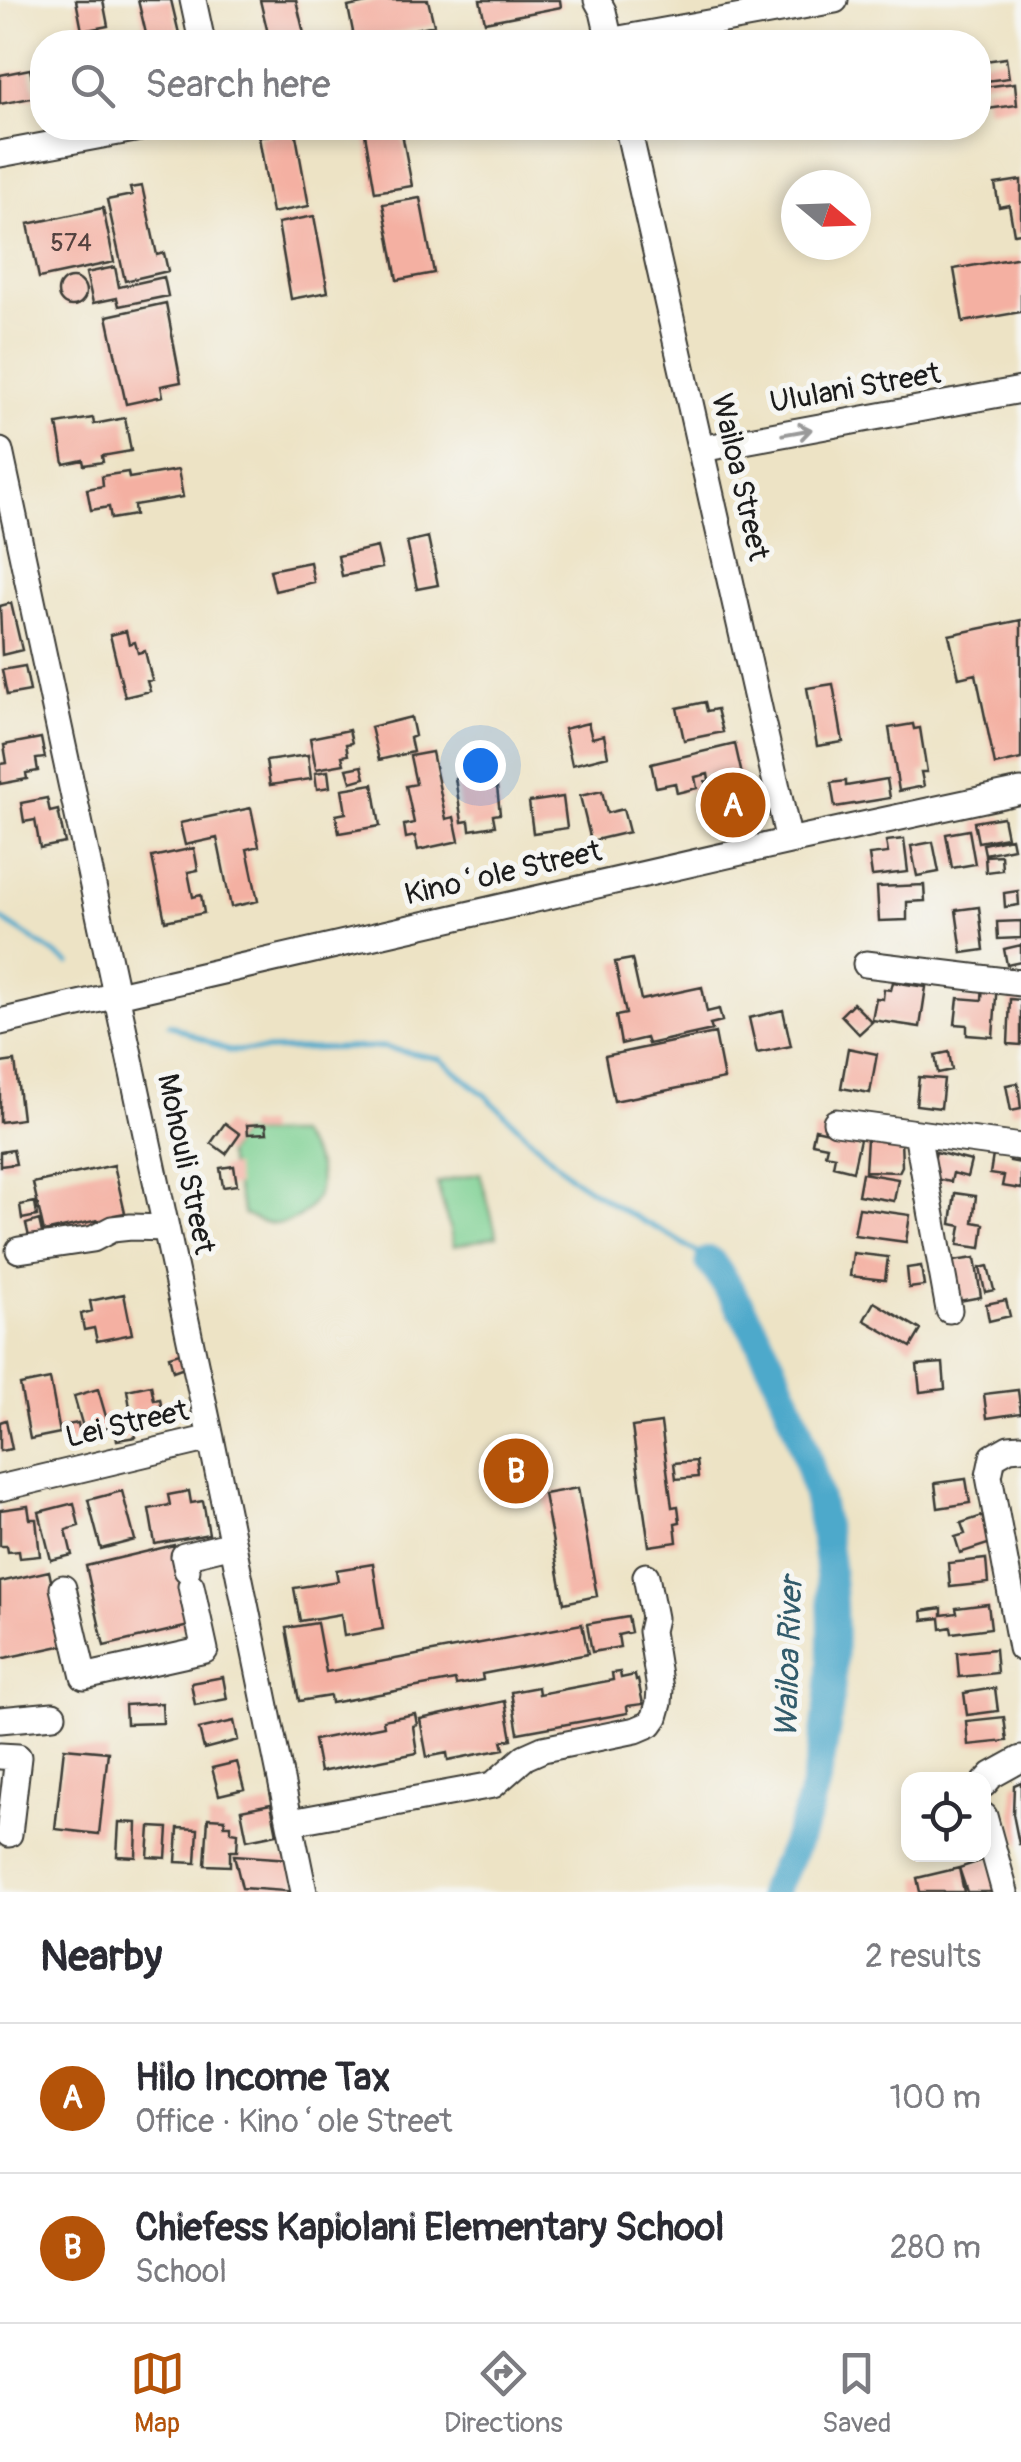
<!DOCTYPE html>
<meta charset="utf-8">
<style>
:root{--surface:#fff;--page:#f7f7f7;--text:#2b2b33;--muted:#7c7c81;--line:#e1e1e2;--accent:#b45309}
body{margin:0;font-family:Pangolin,sans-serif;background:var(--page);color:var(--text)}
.controls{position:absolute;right:30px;bottom:30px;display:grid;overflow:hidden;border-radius:20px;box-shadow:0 5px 15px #0003}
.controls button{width:90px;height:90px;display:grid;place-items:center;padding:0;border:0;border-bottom:2px solid var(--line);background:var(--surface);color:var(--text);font:50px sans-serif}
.compass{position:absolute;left:781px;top:170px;width:90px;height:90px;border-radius:50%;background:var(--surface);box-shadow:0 5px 15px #0003;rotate:109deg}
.you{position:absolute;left:480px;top:765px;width:35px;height:35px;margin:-25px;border:8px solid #fff;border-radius:50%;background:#1a73e8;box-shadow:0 0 0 15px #1a73e833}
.badge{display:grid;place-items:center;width:65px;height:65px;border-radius:50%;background:var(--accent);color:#fff;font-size:32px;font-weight:700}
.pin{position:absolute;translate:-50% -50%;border:5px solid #fff;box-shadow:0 2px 10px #0006}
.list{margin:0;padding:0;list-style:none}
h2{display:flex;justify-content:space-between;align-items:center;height:130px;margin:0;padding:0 40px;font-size:42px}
h2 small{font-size:32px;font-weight:400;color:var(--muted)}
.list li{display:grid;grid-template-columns:65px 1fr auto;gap:30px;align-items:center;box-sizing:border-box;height:150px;padding:0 40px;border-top:2px solid var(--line)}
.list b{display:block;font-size:38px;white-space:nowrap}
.list p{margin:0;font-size:32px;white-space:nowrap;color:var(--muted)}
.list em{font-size:32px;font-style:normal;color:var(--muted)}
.icon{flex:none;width:55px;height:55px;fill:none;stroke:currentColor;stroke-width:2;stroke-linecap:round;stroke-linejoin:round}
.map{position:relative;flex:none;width:1021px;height:1892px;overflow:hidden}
.search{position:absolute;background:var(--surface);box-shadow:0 5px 15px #0003;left:30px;right:30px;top:30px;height:110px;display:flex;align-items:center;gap:25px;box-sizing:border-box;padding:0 35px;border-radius:40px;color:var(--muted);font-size:38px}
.sheet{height:430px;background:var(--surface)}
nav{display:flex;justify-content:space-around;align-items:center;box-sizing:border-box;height:140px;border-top:2px solid var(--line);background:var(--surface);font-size:28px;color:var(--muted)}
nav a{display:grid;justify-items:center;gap:5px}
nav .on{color:var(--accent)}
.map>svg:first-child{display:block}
</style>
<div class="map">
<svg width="1021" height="1892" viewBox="0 0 1021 1892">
<rect width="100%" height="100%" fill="#f6f6f2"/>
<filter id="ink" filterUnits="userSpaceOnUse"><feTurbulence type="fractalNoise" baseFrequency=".01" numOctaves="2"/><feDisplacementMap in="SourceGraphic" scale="20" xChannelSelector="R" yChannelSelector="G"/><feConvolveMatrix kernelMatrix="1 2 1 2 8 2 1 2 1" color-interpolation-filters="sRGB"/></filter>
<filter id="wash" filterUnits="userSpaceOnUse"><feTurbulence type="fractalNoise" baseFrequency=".0048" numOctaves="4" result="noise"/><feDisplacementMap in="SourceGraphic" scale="40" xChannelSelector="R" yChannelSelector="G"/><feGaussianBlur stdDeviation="2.25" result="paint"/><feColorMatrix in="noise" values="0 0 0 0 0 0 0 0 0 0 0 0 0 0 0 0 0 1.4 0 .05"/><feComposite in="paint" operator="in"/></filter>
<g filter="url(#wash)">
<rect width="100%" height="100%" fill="#ede3c5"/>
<path fill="#7dd092" stroke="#4c7657" stroke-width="2.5" d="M240 1134H297C304 1145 315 1155 318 1168 326 1196 304 1224 275 1224 264 1224 255 1219 244 1215L226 1154Z
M480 1173 497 1236 454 1246 437 1183Z"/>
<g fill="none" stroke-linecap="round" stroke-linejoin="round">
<path stroke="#4da9cb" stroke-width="5" d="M0 918 69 963
M169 1024 229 1051 382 1047 440 1059 486 1096 571 1177 620 1209 669 1235 710 1261"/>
<path stroke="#4da9cb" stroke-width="30" d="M710 1261C805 1393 848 1551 828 1712 823 1751 816 1794 801 1830 793 1851 782 1872 772 1892"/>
</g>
<g id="blocks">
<path fill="#f4b0a2" d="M76 0H103L108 26 82 31Z
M138 0H171L181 42H148Z
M260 0H296L306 42H270Z
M380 0H428L434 25 355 42 348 7Z
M480 0H560L561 7 485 22Z
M1006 58 1009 78 978 82V62Z
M30 69 36 97 0 104V75Z
M1015 83 1017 105 987 109 984 87Z
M364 128H401L412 186 375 192Z
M295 130 309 206 272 213 259 137Z
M1021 180V233L1014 234 1009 205 999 207 995 184Z
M142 186 157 255 164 253 168 271 125 281 107 200 132 195 130 188Z
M420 198 434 273 397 280 383 204Z
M103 208 114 262 39 278 28 224Z
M314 216 328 292 291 299 278 223Z
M1021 257V312L963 322 954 269Z
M115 267 119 287 164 277 168 296 119 306 117 298 93 303 86 273Z
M58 292a14 14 0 1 1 28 0a14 14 0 1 1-28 0Z
M166 303 181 382 161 386 163 396 126 404 107 316Z
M93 418 94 424 125 418 131 451 102 456 103 462 84 465 83 460 64 464 57 424Z
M178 470 183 497 134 505 135 515 111 519 109 507 91 510 87 489 103 486 102 476 128 472 129 478Z
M428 537 438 585 417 589 407 542Z
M377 547 382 568 342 576 338 556Z
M310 562 314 582 275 591 270 570Z
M11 603 22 650 2 655 0 606Z
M1021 620V759L995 765 976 674 959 678 949 635Z
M126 631 129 644 135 642 138 653 145 651 152 680 147 681 150 691 125 697 110 635Z
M25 666 30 691 7 695 2 670Z
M833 684 843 742 817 746 807 688Z
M705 702 707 711 717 709 723 732 684 740 677 708Z
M411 717 415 736 410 738 413 752 379 760 371 727Z
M588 723 592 738 604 735 608 756 572 765 564 729Z
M913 724 914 729 920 728 927 772H921L924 786 899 791 889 728Z
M349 730 352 743 346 744 348 755 342 756 344 764 316 769 310 738Z
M41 738 45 758 36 759 38 771 26 773 27 779 0 784V764L7 763 4 745Z
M735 744 751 815 721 822 715 793 708 795 705 781 709 780 708 774 695 777 697 788 677 793 675 783 656 787 651 764Z
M432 752 446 819 454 817 459 841 418 850 415 836 406 838 404 825 414 823 406 786 416 784 410 756Z
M308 755 311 779 270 785 266 761Z
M362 766 365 778 351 782 347 769Z
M328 771 330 787 317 789 315 773Z
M488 773 490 788 497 787 500 814 493 815 495 826 470 830 469 821 462 822 455 778Z
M887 779 890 798 835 807 831 783 846 781V786Z
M373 784 380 826 339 833 336 815 346 813 342 789Z
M602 791 607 813 623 809 629 832 591 841 580 796Z
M563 797 567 828 533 833 529 802Z
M47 798 50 812 58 810 65 843 40 848 35 820 24 822 21 803Z
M251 808 259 846 247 849 258 901 231 907 217 838 185 845 180 823Z
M1003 817 1007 837 978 842 974 822Z
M969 830 975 864 952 868 946 834Z
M1011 838 1013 848 985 854 983 844Z
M904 839 908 872 872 876 869 855 888 853 886 841Z
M933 842 939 872 917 876 911 846Z
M194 848 198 870 188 872 193 897 201 895 204 913 165 921 152 857Z
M1001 855 1002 870 986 872 985 856Z
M924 885 925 901 907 902V920L879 921 877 887Z
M1018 891 1019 905 1005 907 1004 893Z
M979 907 984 950 962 953 956 910Z
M1021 921V938L998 939 997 922Z
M1021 945V962L1007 965 1004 949Z
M632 959 641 1000 702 987 707 1012 719 1009 722 1021 710 1024 712 1030 648 1044 646 1038 621 1044 616 1016 626 1014 615 962Z
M893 982 926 987 920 1027 872 1020 876 998 883 999 884 989 891 990Z
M983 982 997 983 993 1037 967 1035V1025L955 1024 958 998 982 1000Z
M1010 999 1021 1000V1045L1008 1044Z
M853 1003 872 1022 859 1034 841 1015Z
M783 1010 791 1046 757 1053 749 1018Z
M715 1033 724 1079 614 1101 605 1056Z
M848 1048 877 1054 870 1093 841 1088Z
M949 1052 952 1070 938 1073 935 1055Z
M15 1061 22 1119 0 1122V1063Z
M919 1077 944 1079 941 1108 916 1105Z
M1018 1083 1021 1109 1011 1111 1006 1085Z
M225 1123 240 1134 226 1154 211 1143Z
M266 1124 267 1133 248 1134 247 1125Z
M815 1129 860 1139 853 1171 833 1166 835 1156 825 1154 827 1146 812 1143Z
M867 1139H901L902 1166 899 1172 865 1171Z
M13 1150 16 1164 0 1166V1152Z
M936 1152 971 1161 967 1177 953 1173 951 1182 930 1178Z
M993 1155 1010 1158V1161L1021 1163V1189L1002 1186 1004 1176 990 1174Z
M114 1165 125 1213 114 1215 117 1226 100 1230 98 1220 44 1232 33 1183Z
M234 1166 237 1185 223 1187 220 1168Z
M862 1173 898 1179 894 1201 858 1195Z
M955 1193 976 1196 973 1222 984 1224 981 1248 958 1245 961 1226 951 1224Z
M35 1202 37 1216 22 1219 20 1205Z
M859 1208 910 1215 906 1242 854 1235Z
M39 1220 43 1237 30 1241 26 1224Z
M853 1253 888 1257 885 1280 850 1276Z
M975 1258 981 1297 959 1301 953 1261Z
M921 1266 924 1286 909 1288 907 1268Z
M988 1266 994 1290 985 1292 980 1268Z
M124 1294 132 1334 97 1341 94 1328 84 1330 81 1314 92 1311 90 1301Z
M1006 1300 1010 1316 989 1321 986 1304Z
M874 1302 921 1330 911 1347 864 1320Z
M183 1352 187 1366 173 1371 169 1356Z
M943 1363 945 1389 920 1392 917 1365Z
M50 1379 60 1433 30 1439 20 1385Z
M151 1385 154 1400 160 1399 163 1416 133 1422 136 1437 117 1440 113 1417 131 1413 127 1390Z
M98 1389 109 1427 85 1434 74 1396Z
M1018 1390 1021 1413 987 1418 984 1394Z
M6 1420 12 1449 0 1451V1422Z
M78 1423 81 1440 65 1443 62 1426Z
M661 1423 672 1507 678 1506 680 1522 675 1523 677 1542 649 1546 632 1427Z
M696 1461 698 1477 676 1479 674 1463Z
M966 1479 970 1503 938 1508 935 1483Z
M578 1488 597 1596 564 1603 544 1494Z
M122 1491 135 1540 101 1549 88 1500Z
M189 1491 191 1503 203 1501 209 1534 155 1544 149 1509 170 1505 168 1495Z
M74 1503 79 1526 66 1530 72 1555 51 1560 39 1512Z
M28 1506 30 1519H36L40 1556 20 1558 19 1551 8 1552 7 1546H0V1510Z
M982 1516 991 1543 960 1553 955 1537 965 1534 961 1523Z
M174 1545 193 1625 104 1646 86 1566Z
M986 1559 988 1583 950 1587 948 1563Z
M373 1564 383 1629 344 1636 341 1614 300 1621 294 1588 338 1581 336 1570Z
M49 1571 65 1645 0 1659V1582Z
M988 1604 991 1628 952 1633 951 1627 941 1629 940 1618 923 1620 922 1611 942 1608V1615L957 1613 956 1608Z
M628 1617 631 1632 618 1635 620 1647 592 1652 587 1624Z
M317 1623 326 1672 582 1624 588 1654 482 1674 483 1680 456 1685 455 1680 331 1703 330 1696 299 1701 286 1628Z
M995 1649 997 1673 959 1677 957 1653Z
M620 1672 621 1678 635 1675 636 1681 638 1680 643 1704 627 1706 628 1713 518 1733 511 1692 538 1687 539 1694 613 1680 612 1673Z
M223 1677 227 1699 195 1705 191 1683Z
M995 1688 998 1711 967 1715 964 1693Z
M505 1701 512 1739 502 1741 504 1749 448 1760 447 1753 427 1757 420 1719Z
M162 1703 163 1723 126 1724 125 1705Z
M415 1714 417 1725 413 1726 417 1753 320 1772 314 1740 384 1726 383 1720Z
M1004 1717 1007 1741 968 1745 966 1721Z
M234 1721 238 1740 204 1749 199 1729Z
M64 1748 108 1752 99 1834 55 1829Z
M237 1762 244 1789 219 1795 212 1768Z
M1021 1782V1844H1019L1013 1814 1014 1785Z
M271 1804 277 1834 247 1840 241 1810Z
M208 1818 225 1819 224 1825H231V1832L238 1833 237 1851H230V1866L205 1865Z
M119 1822 137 1823 136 1857 117 1856Z
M150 1827 168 1828 166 1858 148 1857Z
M178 1828 198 1829 196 1863 176 1862Z
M234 1855 290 1859 298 1892 242 1888Z
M989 1858 1000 1892H967L959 1868Z
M959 1868 964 1892H920L917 1878Z"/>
</g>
</g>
<g filter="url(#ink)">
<use href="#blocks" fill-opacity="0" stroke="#3b3a35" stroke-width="2.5"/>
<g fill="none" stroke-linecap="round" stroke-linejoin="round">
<defs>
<path id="minor" d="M193 0 202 42
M597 0 603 11 610 42
M603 42 835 0
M628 128 789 841
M0 154 140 128
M701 449 1021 390
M0 451 211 1438 304 1892
M866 964 1021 983
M0 1022 789 841 1021 791
M836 1122 1021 1147
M917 1133 949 1310
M19 1250 93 1239 112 1229 131 1227 166 1228
M1021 1447 1009 1448 993 1457 989 1476 1021 1648
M0 1488 211 1438
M187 1570 184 1556 233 1544
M63 1588 84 1677 205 1650 191 1586
M0 1720 53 1715
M0 1756 18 1757 9 1834
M984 1784 992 1775 1021 1759
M984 1816 1005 1892
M291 1822 493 1785 525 1757 543 1749 636 1730 650 1724 655 1717 659 1703 660 1689 651 1631 654 1618 646 1576"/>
</defs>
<use href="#minor" stroke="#3b3a35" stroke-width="29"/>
<use href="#minor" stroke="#fff" stroke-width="25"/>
</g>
<defs><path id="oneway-shaft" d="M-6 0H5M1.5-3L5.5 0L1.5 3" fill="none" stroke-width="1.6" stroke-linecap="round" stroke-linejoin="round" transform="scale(2.5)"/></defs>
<use stroke="#999" href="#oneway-shaft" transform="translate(797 432) rotate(-10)"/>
</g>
<g text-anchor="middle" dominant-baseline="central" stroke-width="10" stroke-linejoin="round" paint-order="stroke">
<g font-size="25" fill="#52413e">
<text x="71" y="243">574</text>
</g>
<g font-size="30" fill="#1c1c1c" stroke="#f6f6f2">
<text transform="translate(855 388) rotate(-10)">Ululani Street</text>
<text transform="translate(740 477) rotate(77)">Wailoa Street</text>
<text transform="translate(503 873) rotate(-13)">Kinoʻole Street</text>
<text transform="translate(186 1164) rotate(78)">Mohouli Street</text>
<text transform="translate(127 1424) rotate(-13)">Lei Street</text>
</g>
<g font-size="32" font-style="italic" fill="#325b6b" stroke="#f6f6f2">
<text transform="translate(789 1657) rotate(-88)">Wailoa River</text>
</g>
</g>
</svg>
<div class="controls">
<button><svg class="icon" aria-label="locate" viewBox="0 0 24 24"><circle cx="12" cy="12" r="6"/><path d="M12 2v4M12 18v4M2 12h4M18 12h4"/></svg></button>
</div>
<svg class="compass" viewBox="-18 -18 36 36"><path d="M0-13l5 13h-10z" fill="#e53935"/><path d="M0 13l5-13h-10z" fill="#7c7c81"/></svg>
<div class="you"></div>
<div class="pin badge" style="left:733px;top:805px">A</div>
<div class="pin badge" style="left:516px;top:1471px">B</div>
<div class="search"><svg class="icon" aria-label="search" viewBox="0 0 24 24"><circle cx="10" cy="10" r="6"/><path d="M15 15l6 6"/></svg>Search here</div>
</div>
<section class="sheet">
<h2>Nearby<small>2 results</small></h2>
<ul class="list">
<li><span class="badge">A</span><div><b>Hilo Income Tax</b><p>Office · Kinoʻole Street</p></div><em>100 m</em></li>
<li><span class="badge">B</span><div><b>Chiefess Kapiolani Elementary School</b><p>School</p></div><em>280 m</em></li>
</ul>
</section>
<nav>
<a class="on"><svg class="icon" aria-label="map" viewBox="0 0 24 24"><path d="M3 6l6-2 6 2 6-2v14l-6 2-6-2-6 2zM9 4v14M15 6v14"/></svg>Map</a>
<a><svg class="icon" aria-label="directions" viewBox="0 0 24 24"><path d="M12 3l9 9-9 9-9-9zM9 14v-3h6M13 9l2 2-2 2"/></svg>Directions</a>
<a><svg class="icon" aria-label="saved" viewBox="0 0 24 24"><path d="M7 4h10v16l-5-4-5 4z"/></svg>Saved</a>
</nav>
